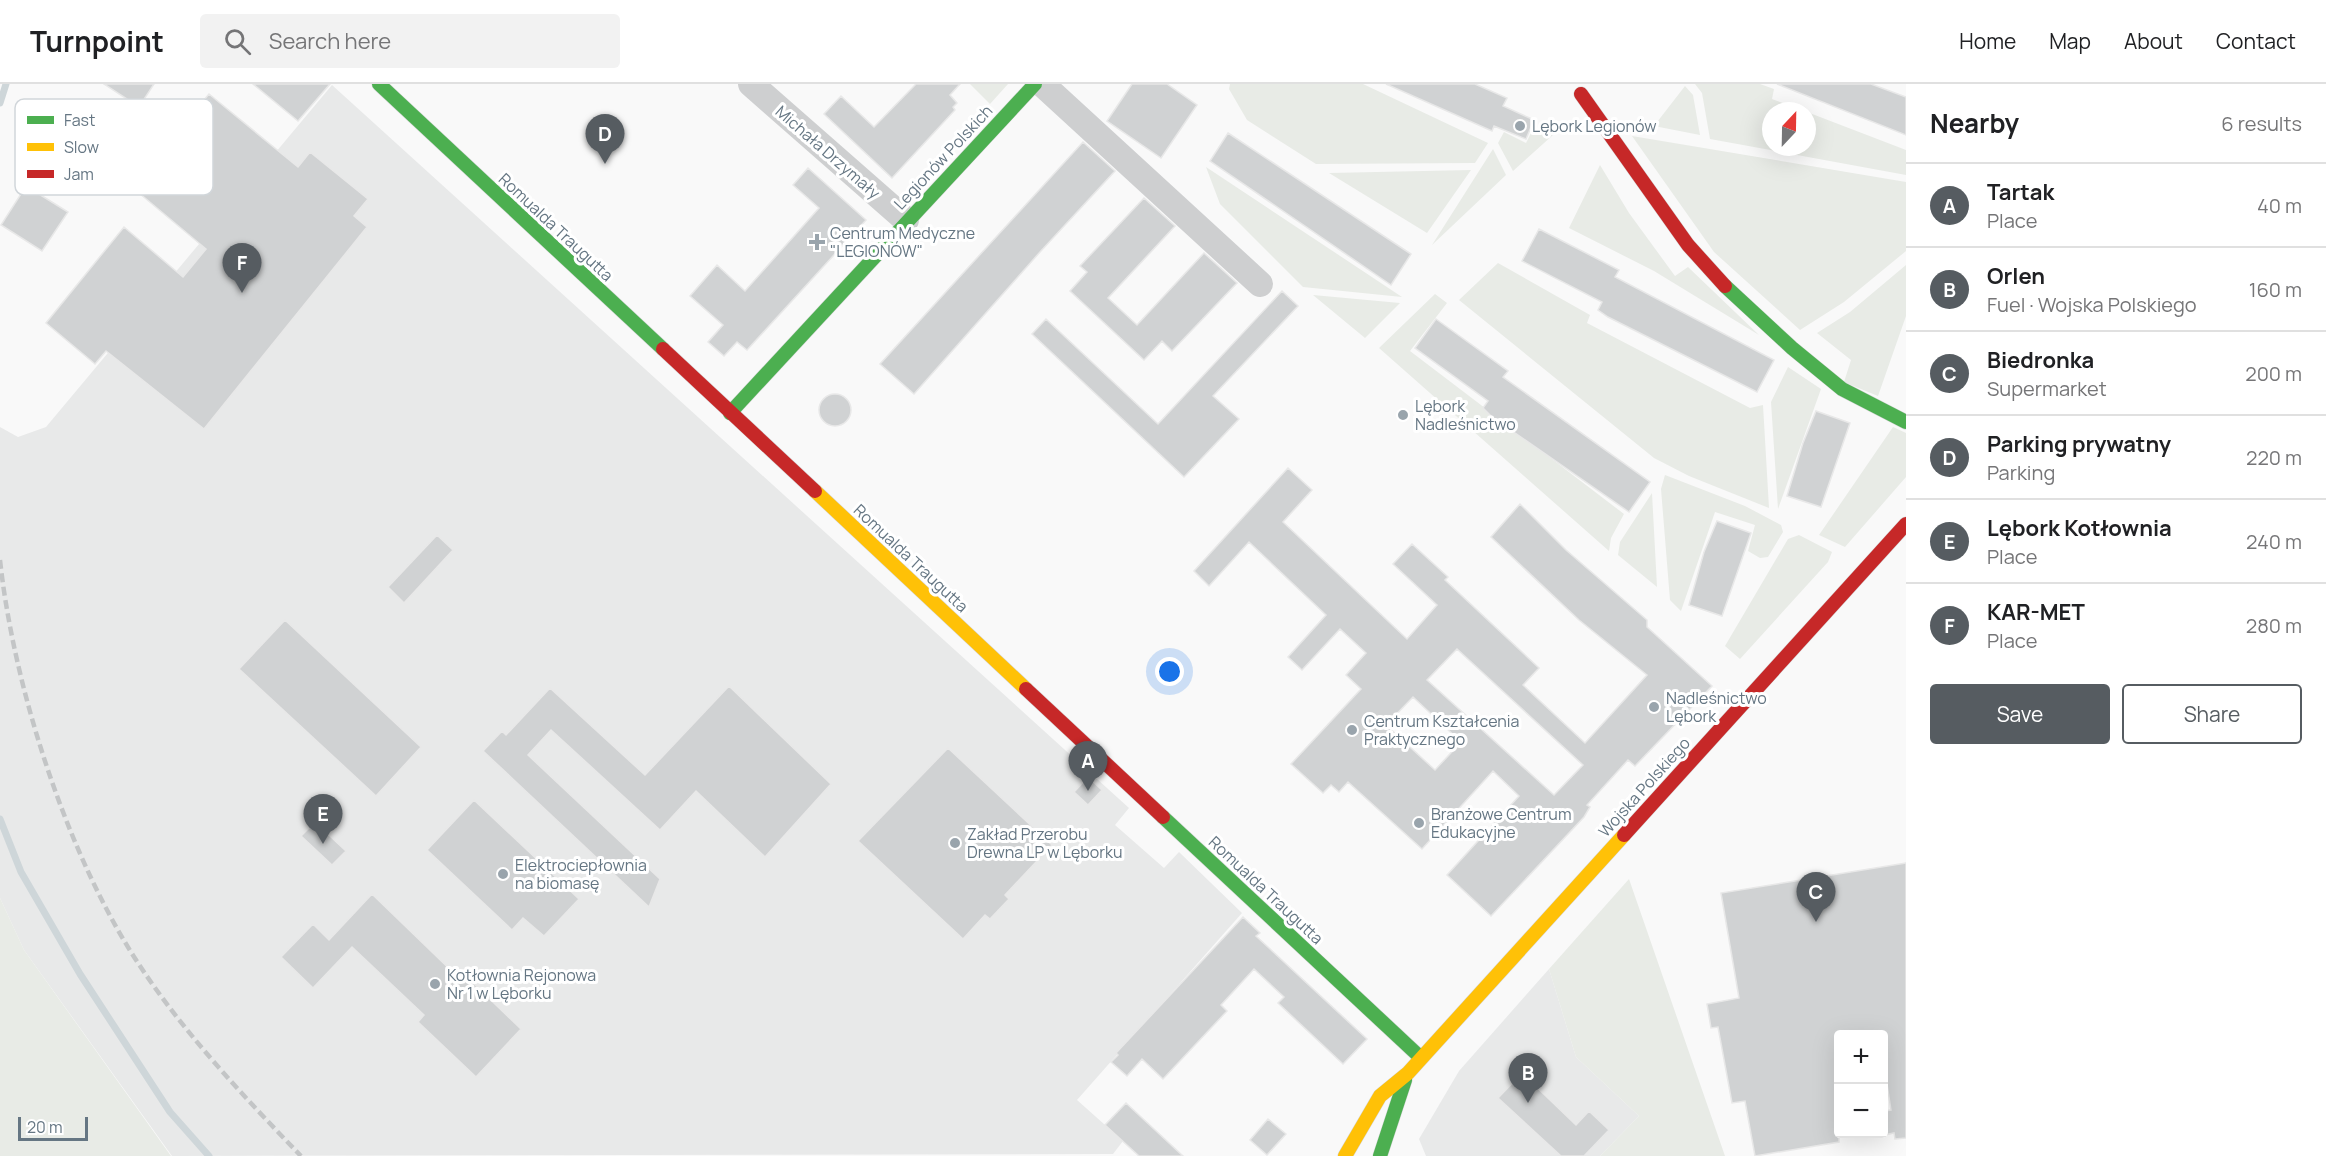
<!DOCTYPE html>
<meta charset="utf-8">
<style>
:root{--surface:#fff;--page:#f2f2f2;--text:#202124;--muted:#757577;--line:#e0e0e0;--accent:#565c61}
body{margin:0;font-family:Manrope,sans-serif;background:var(--page);color:var(--text)}
.controls{position:absolute;right:18px;bottom:18px;display:grid;overflow:hidden;border-radius:6px;box-shadow:0 6px 24px #0002}
.controls button{width:54px;height:54px;display:grid;place-items:center;padding:0;border:0;border-bottom:2px solid var(--line);background:var(--surface);color:var(--text);font:30px sans-serif}
.compass{position:absolute;left:1762px;top:18px;width:54px;height:54px;border-radius:50%;background:var(--surface);box-shadow:0 6px 24px #0002;rotate:22deg}
.scale{position:absolute;left:18px;bottom:15px;width:70px;box-sizing:border-box;padding-left:6px;border:3px solid #657683;border-top:0;font-size:16px;line-height:21px;white-space:nowrap;color:#657683;-webkit-text-stroke:4px #fff;paint-order:stroke}
.you{position:absolute;left:1170px;top:588px;width:21px;height:21px;margin:-15px;border:4px solid #fff;border-radius:50%;background:#1a73e8;box-shadow:0 0 0 9px #1a73e833}
.badge{display:grid;place-items:center;width:39px;height:39px;border-radius:50%;background:var(--accent);color:#fff;font-size:20px;font-weight:700}
.pin{position:absolute;translate:-50% -50px;filter:drop-shadow(0 2px 3px #0008)}
.pin::after{content:'';position:absolute;top:32px;width:21px;height:18px;background:inherit;clip-path:polygon(0 0,100% 0,50% 100%)}
.list{margin:0;padding:0;list-style:none}
h2{display:flex;justify-content:space-between;align-items:center;height:78px;margin:0;padding:0 24px;font-size:26px}
h2 small{font-size:20px;font-weight:400;color:var(--muted)}
.list li{display:grid;grid-template-columns:39px 1fr auto;gap:18px;align-items:center;box-sizing:border-box;height:84px;padding:0 24px;border-top:2px solid var(--line)}
.list b{display:block;font-size:22px;white-space:nowrap}
.list p{margin:0;font-size:20px;white-space:nowrap;color:var(--muted)}
.list em{font-size:20px;font-style:normal;color:var(--muted)}
.actions{display:flex;gap:12px;padding:18px 24px}
.actions a{flex:1;padding:14px 0;border:2px solid var(--accent);border-radius:6px;text-align:center;font-size:21px;color:var(--accent)}
.actions .main{background:var(--accent);color:#fff}
.icon{flex:none;width:33px;height:33px;fill:none;stroke:currentColor;stroke-width:2;stroke-linecap:round;stroke-linejoin:round}
.map{position:relative;flex:none;width:1906px;height:1072px;overflow:hidden}
header{display:flex;align-items:center;gap:36px;box-sizing:border-box;height:84px;padding:0 30px;background:var(--surface);border-bottom:2px solid var(--line)}
header strong{font-size:28px}
nav{display:flex;gap:33px;margin-inline-start:auto;font-size:21px}
.search{width:420px;height:54px;background:var(--page);display:flex;align-items:center;gap:15px;box-sizing:border-box;padding:0 21px;border-radius:6px;color:var(--muted);font-size:22px}
main{display:flex}
aside{flex:1;background:var(--surface)}
.map>svg:first-child{display:block}
</style>
<header>
<strong>Turnpoint</strong>
<div class="search"><svg class="icon" aria-label="search" viewBox="0 0 24 24"><circle cx="10" cy="10" r="6"/><path d="M15 15l6 6"/></svg>Search here</div>
<nav><a>Home</a><a>Map</a><a>About</a><a>Contact</a></nav>
</header>
<main>
<div class="map">
<svg width="1906" height="1072" viewBox="0 0 1906 1072">
<rect width="100%" height="100%" fill="#f9f9f9"/>
<path fill="#e8e9e9" d="M332 1 1129 724 1115 741 1164 784 1179 768 1242 829 1077 1016 1123 1057 1113 1070 172 1072 24 866 0 814V343L18 353 46 343Z
M1549 885 1576 973 1639 1032 1600 1072H1426L1419 1055 1459 987Z"/>
<path fill="#e8ebe6" d="M970 0H1008L990 20Z
M1230 0H1363L1488 59 1475 79 1316 80 1247 36 1229 5Z
M1695 0H1760L1774 5 1772 15 1804 27H1771V63H1807V28L1906 66V91L1710 55 1702 9Z
M1685 2 1693 11 1700 51 1654 42Z
M1534 43 1553 51 1513 87 1498 59 1504 48 1526 59Z
M1632 52 1906 98V167L1844 218 1800 246 1714 168Z
M1493 65 1506 91 1432 161Z
M1600 81 1629 129 1675 192 1688 183 1759 251 1654 187 1569 144Z
M1206 83 1402 213 1303 203 1220 120Z
M1471 86 1427 149 1329 89Z
M1498 179 1590 231 1587 239 1750 324 1763 321 1769 424 1689 392 1654 374 1459 216Z
M1906 181V232L1878 312 1844 298 1851 276 1817 249 1850 228Z
M1435 210 1447 219 1410 267 1624 430 1611 454 1609 467 1379 264Z
M1313 211 1400 219 1365 254Z
M1788 283 1821 305 1778 425 1771 318Z
M1893 343 1906 349V393L1845 463 1819 451Z
M1665 391 1745 422 1781 441 1783 448 1768 473 1760 474 1748 467 1755 441 1715 428 1681 527 1670 516 1661 405Z
M1652 409 1657 503 1618 471 1620 458Z
M1799 451 1832 468 1828 478 1740 575 1725 562 1788 455Z
M1629 795 1725 1072H1600L1639 1032 1576 973 1549 885Z
M0 814 24 866 171 1072H0Z"/>
<g fill="none" stroke-linecap="round" stroke-linejoin="round">
<path stroke="#ced6d9" stroke-width="7" d="M0 19 6 0
M0 735 21 788 80 890 170 1028 209 1072"/>
</g>
<path fill="#d0d2d3" stroke="#e8e8e8" stroke-width="1.5" fill-rule="evenodd" d="M104 0H154L139 23Z
M253 0H330L298 37Z
M916 0H960L950 11 957 19 953 23 955 26 892 94 824 30 841 12 874 43Z
M1132 0H1167L1197 21 1161 74 1107 37Z
M1386 0H1475L1507 14 1503 22 1534 36 1526 55 1494 42 1492 47Z
M1777 0H1871L1906 13V51Z
M209 10 298 83 310 68 368 115 354 132 367 143 204 345 106 267 95 280 46 239 124 143 183 193 206 165 139 109 189 50 181 43Z
M1228 49 1411 170 1391 201 1210 77Z
M1083 58 1115 87 1040 168 914 310 880 280Z
M808 84 866 136 747 266 737 258 724 272 708 258 723 241 690 212 717 181 745 207 819 124 793 101Z
M26 102 68 128 42 167 1 141Z
M1144 114 1175 142 1108 214 1137 241 1204 169 1237 199 1172 267 1162 257 1144 276 1070 207 1087 188 1080 182Z
M1539 145 1619 186 1615 193 1774 276 1757 308 1608 233 1598 226 1602 218 1522 177Z
M1282 207 1298 222 1213 312 1239 335 1184 393 1032 250 1046 235 1158 340Z
M1436 235 1508 287 1503 293 1650 398 1629 428 1492 333 1483 324 1488 317 1415 264Z
M819 326a16 16 0 1 1 32 0a16 16 0 1 1-32 0Z
M1816 327 1850 339 1821 423 1787 412 1803 359Z
M1288 384 1312 406 1283 438 1407 555 1437 521 1393 480 1412 460 1448 493 1445 496 1539 584 1523 601 1585 659 1647 591 1579 536 1491 453 1520 420 1566 466 1647 536V543L1712 602 1635 682 1628 676 1587 721 1590 723 1584 733 1491 832 1447 791 1519 712 1493 687 1422 765 1348 698 1339 708 1331 701 1323 709 1291 680 1361 605 1346 591 1366 569 1340 545 1302 586 1288 573 1326 531 1249 458 1209 502 1194 487ZM1457 565 1583 681 1554 711 1427 596ZM1413 613 1461 658 1435 686 1386 641Z
M1717 437 1751 449 1722 532 1689 521 1704 468Z
M437 451 453 466 404 519 388 503Z
M285 536 421 663 376 712 239 585Z
M729 602 831 700 765 773 696 707 660 746 551 646 528 671 660 795 649 823 483 667 502 647 506 651 550 604 645 691Z
M948 664 1052 761 1005 811 1009 815 990 835 985 831 963 855 858 757Z
M1088 693 1102 706 1088 721 1074 708Z
M474 716 579 815 544 852 523 834 512 846 427 766Z
M315 738 346 767 332 781 301 752Z
M1906 779V1054L1895 1055 1894 1049 1884 1051V1027L1891 1026 1884 981V951H1839V1058L1755 1072 1745 1017 1732 1019 1718 943 1711 944 1707 920 1739 914 1721 809Z
M372 810 464 899 468 894 521 945 476 993 418 938 424 931 352 863 313 904 281 873 313 840 329 856Z
M1243 833 1260 849 1256 852 1367 955 1343 980 1278 919 1284 913 1254 885 1221 921 1227 927 1163 995 1142 975 1127 992 1111 978 1118 971 1116 969Z
M1522 989 1576 1041 1589 1027 1609 1046 1584 1072H1561L1498 1014Z
M1126 1019 1183 1072H1139L1105 1041Z
M1268 1035 1286 1050 1267 1071 1250 1056Z"/>
<g fill="none" stroke-linecap="round" stroke-linejoin="round">
<defs>
<path id="fast" d="M379 0 663 265
M1725 202 1792 264 1842 305 1906 338
M730 329 1035 0
M1163 733 1420 973
M1380 1072 1405 996"/>
<path id="slow" d="M815 407 1026 605
M1345 1072 1380 1012 1408 989 1624 751"/>
<path id="jam" d="M1581 10 1688 161 1725 202
M663 265 815 407
M1026 605 1163 733
M1624 751 1906 440"/>
</defs>
<use href="#fast" stroke="#d5d6d7" stroke-width="15"/>
<use href="#slow" stroke="#d5d6d7" stroke-width="15"/>
<use href="#jam" stroke="#d5d6d7" stroke-width="15"/>
<path stroke="#cecfd0" stroke-width="26" d="M751 0 906 136
M1042 0 1260 200"/>
<use href="#fast" stroke="#4caf50" stroke-width="14"/>
<use href="#slow" stroke="#ffc107" stroke-width="14"/>
<use href="#jam" stroke="#c62828" stroke-width="14"/>
<path stroke="#c3c5c6" stroke-width="4.5" stroke-dasharray="9 4.5" stroke-linecap="butt" d="M0 476C14 606 69 777 142 885 186 951 246 1015 301 1072"/>
</g>
<g fill="#99a4ac" stroke="#fff" stroke-width="2">
<circle cx="1520" cy="42" r="6"/>
<path d="M814 149h6v6h6v6h-6v6h-6v-6h-6v-6h6z"/>
<circle cx="1403" cy="331" r="6"/>
<circle cx="1654" cy="623" r="6"/>
<circle cx="1352" cy="646" r="6"/>
<circle cx="1419" cy="739" r="6"/>
<circle cx="955" cy="759" r="6"/>
<circle cx="503" cy="790" r="6"/>
<circle cx="435" cy="900" r="6"/>
</g>
<g text-anchor="middle" dominant-baseline="central" stroke-width="6" stroke-linejoin="round" paint-order="stroke">
<g font-size="16" fill="#657683" stroke="#fff" text-anchor="start">
<text x="1532" y="42">Lębork Legionów</text>
<text x="830" y="149">Centrum Medyczne<tspan x="830" dy="18">"LEGIONÓW"</tspan></text>
<text x="1415" y="322">Lębork<tspan x="1415" dy="18">Nadleśnictwo</tspan></text>
<text x="1666" y="614">Nadleśnictwo<tspan x="1666" dy="18">Lębork</tspan></text>
<text x="1364" y="637">Centrum Kształcenia<tspan x="1364" dy="18">Praktycznego</tspan></text>
<text x="1431" y="730">Branżowe Centrum<tspan x="1431" dy="18">Edukacyjne</tspan></text>
<text x="967" y="750">Zakład Przerobu<tspan x="967" dy="18">Drewna LP w Lęborku</tspan></text>
<text x="515" y="781">Elektrociepłownia<tspan x="515" dy="18">na biomasę</tspan></text>
<text x="447" y="891">Kotłownia Rejonowa<tspan x="447" dy="18">Nr 1 w Lęborku</tspan></text>
</g>
<g font-size="16" fill="#657683" stroke="#fff">
<text transform="translate(828 68) rotate(41)">Michała Drzymały</text>
<text transform="translate(943 73) rotate(-47)">Legionów Polskich</text>
<text transform="translate(556 143) rotate(43)">Romualda Traugutta</text>
<text transform="translate(911 474) rotate(43)">Romualda Traugutta</text>
<text transform="translate(1644 703) rotate(-48)">Wojska Polskiego</text>
<text transform="translate(1266 806) rotate(43)">Romualda Traugutta</text>
</g>
</g>
<rect x="15" y="15" width="198" height="96" rx="9" fill="#fff" stroke="#d1d6da" stroke-width="1.5"/>
<rect x="27" y="32" width="27" height="8" fill="#4caf50"/>
<rect x="27" y="59" width="27" height="8" fill="#ffc107"/>
<rect x="27" y="86" width="27" height="8" fill="#c62828"/>
<g font-size="16" fill="#657683">
<text x="64" y="42">Fast</text>
<text x="64" y="69">Slow</text>
<text x="64" y="96">Jam</text>
</g>
</svg>
<div class="controls">
<button>+</button>
<button>−</button>
</div>
<svg class="compass" viewBox="-18 -18 36 36"><path d="M0-13l5 13h-10z" fill="#e53935"/><path d="M0 13l5-13h-10z" fill="#757577"/></svg>
<div class="scale">20 m</div>
<div class="you"></div>
<div class="pin badge" style="left:1088px;top:707px">A</div>
<div class="pin badge" style="left:1528px;top:1019px">B</div>
<div class="pin badge" style="left:1816px;top:838px">C</div>
<div class="pin badge" style="left:605px;top:80px">D</div>
<div class="pin badge" style="left:323px;top:760px">E</div>
<div class="pin badge" style="left:242px;top:209px">F</div>
</div>
<aside>
<h2>Nearby<small>6 results</small></h2>
<ul class="list">
<li><span class="badge">A</span><div><b>Tartak</b><p>Place</p></div><em>40 m</em></li>
<li><span class="badge">B</span><div><b>Orlen</b><p>Fuel · Wojska Polskiego</p></div><em>160 m</em></li>
<li><span class="badge">C</span><div><b>Biedronka</b><p>Supermarket</p></div><em>200 m</em></li>
<li><span class="badge">D</span><div><b>Parking prywatny</b><p>Parking</p></div><em>220 m</em></li>
<li><span class="badge">E</span><div><b>Lębork Kotłownia</b><p>Place</p></div><em>240 m</em></li>
<li><span class="badge">F</span><div><b>KAR-MET</b><p>Place</p></div><em>280 m</em></li>
</ul>
<div class="actions"><a class="main">Save</a><a>Share</a></div>
</aside>
</main>
